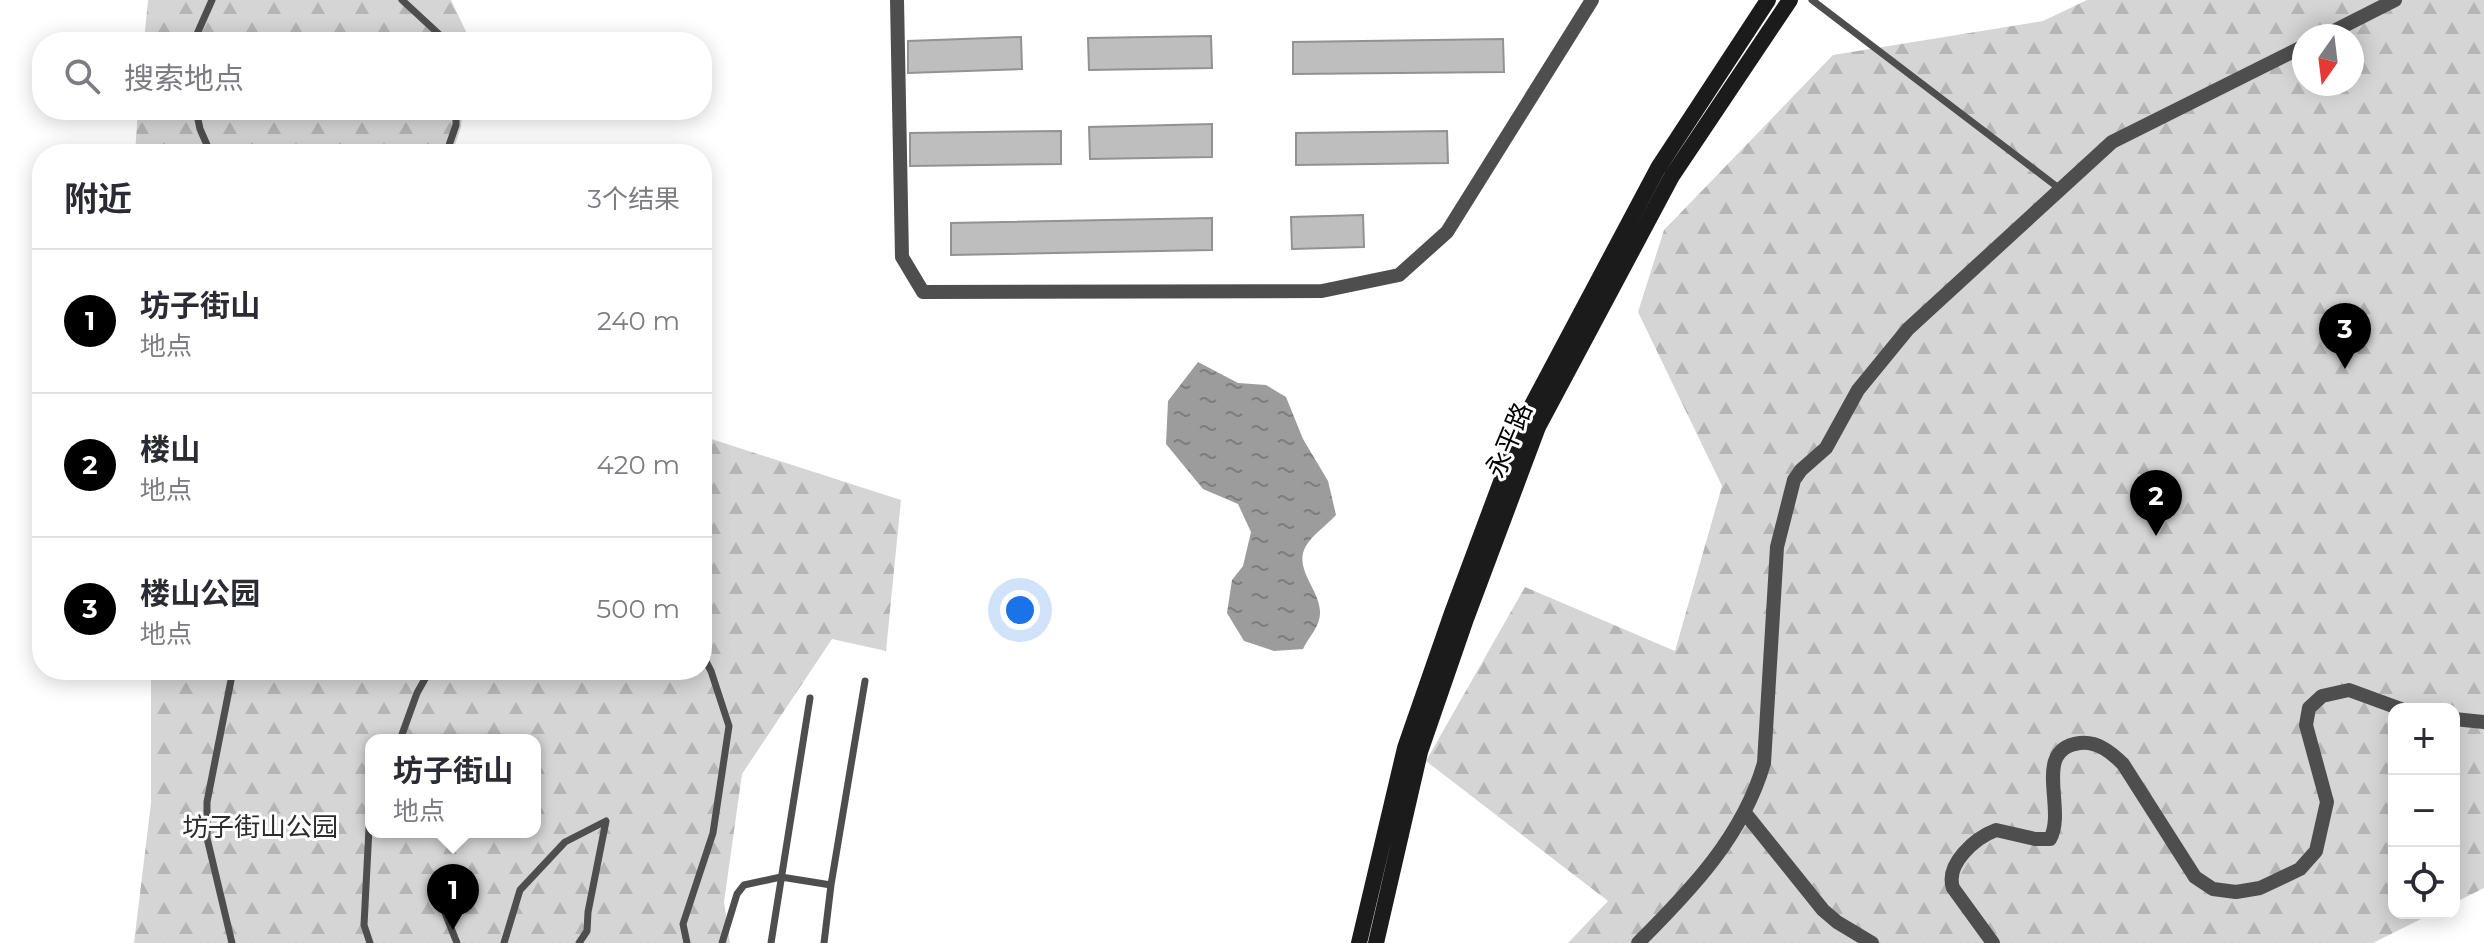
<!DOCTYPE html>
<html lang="zh">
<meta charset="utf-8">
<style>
:root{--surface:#fff;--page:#f7f7f7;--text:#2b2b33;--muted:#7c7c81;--line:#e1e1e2;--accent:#000}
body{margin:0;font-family:Montserrat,"Noto Sans SC",sans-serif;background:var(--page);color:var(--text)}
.controls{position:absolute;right:24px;bottom:24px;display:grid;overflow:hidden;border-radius:16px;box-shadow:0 4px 20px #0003}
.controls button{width:72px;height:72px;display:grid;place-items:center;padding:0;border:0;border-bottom:2px solid var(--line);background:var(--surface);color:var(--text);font:40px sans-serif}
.compass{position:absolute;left:2292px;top:24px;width:72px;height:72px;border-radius:50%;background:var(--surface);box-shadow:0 4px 20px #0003;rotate:194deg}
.you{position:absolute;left:1020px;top:610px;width:28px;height:28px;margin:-20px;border:6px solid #fff;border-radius:50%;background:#1a73e8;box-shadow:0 0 0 12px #1a73e833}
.badge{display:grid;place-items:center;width:52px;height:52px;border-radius:50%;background:var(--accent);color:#fff;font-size:26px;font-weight:700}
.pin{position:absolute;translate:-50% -66px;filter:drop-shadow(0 2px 4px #0008)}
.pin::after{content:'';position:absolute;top:42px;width:28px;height:24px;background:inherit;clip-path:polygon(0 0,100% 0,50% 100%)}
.popup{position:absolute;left:365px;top:734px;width:176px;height:104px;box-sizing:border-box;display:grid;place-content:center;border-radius:16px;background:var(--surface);filter:drop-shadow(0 2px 6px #0005);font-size:26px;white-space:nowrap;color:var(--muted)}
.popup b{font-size:30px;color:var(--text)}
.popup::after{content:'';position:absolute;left:50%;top:100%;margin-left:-16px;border:16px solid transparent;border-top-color:var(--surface)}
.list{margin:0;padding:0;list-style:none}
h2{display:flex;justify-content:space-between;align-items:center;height:104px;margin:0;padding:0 32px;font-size:34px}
h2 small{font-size:26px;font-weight:400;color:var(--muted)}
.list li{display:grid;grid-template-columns:52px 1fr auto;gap:24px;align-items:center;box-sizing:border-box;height:144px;padding:0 32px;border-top:2px solid var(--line)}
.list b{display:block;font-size:30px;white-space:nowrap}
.list p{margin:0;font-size:26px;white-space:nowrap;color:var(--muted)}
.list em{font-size:26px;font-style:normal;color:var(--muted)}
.icon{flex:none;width:44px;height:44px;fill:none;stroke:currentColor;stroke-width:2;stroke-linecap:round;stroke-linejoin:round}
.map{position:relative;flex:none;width:2484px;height:943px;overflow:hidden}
.search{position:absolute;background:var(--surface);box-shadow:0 4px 20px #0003;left:32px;top:32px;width:680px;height:88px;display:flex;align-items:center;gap:20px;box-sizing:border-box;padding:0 28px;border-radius:32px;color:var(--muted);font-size:30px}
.panel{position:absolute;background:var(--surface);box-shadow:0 4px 20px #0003;left:32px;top:144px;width:680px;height:536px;border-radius:32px}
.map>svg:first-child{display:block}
</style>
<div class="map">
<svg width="2484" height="943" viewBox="0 0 2484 943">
<defs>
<pattern id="forest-firs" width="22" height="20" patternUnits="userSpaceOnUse" patternTransform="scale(2)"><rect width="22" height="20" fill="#d5d5d5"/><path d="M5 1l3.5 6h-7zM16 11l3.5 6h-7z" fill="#b5b5b5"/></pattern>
<pattern id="water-ripples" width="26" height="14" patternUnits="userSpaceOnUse" patternTransform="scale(2)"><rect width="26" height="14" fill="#9c9c9c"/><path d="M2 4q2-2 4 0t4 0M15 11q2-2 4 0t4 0" fill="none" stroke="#7d7d7d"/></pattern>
</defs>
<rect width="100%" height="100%" fill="#fff"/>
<path fill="url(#forest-firs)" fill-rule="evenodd" d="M148 0H451L471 42H144Z
M2087 0H2484V888L2454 903V709H2394V913H2433L2373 943H1568L1608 901 1426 761 1525 587 1675 651 1722 486 1638 312 1664 230 1833 55 2043 21ZM2304 36H2352V84H2304Z
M138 110H463L461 127 452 154H135Z
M702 436 901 500 886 651 832 639 742 774 724 902 730 943H134L151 803V670H702ZM371 740H535V832H371Z"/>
<path fill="url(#water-ripples)" d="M1198 362 1238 383 1266 385 1286 397 1303 439 1328 481 1336 515C1328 524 1311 536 1306 546 1293 568 1319 589 1320 611 1321 626 1309 636 1303 649L1274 651 1244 641 1227 613 1232 580 1243 566 1251 532 1238 504 1203 489 1166 444 1168 401Z"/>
<path fill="#bebebe" stroke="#929292" stroke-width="2" d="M1211 36 1212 68 1089 70 1088 38Z
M1021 37 1022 69 908 73V41Z
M1503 39 1504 72 1293 74V42Z
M1212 124V157L1090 159 1089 127Z
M1061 131V164L910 166V133Z
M1447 131 1448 163 1296 165V133Z
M1363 215 1364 247 1292 249 1291 217Z
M1212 218V250L951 255V223Z"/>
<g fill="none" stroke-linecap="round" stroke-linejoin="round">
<path stroke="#4e4e4e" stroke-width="7" d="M402 0 441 36 444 42
M1812 0 2060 189
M197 42V34L212 0
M196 110 200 129 211 154
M446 154 456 125V110
M400 740 417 693 430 670
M434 885 457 943
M232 943 207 838V802L233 670
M370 943 364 925 369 828 371 823
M504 943 520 890 565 842 606 821 588 912 587 931 579 943
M687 943 683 924 713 833 729 726 711 671 702 654
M722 943 737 894 744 885 781 877 831 885
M771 943 810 698
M824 943 831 885 865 681"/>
<path stroke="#4e4e4e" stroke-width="14" d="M897 0 902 257 923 292 1322 291 1399 275 1447 232 1592 0
M2324 36 2395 0
M2454 719 2484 722
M1745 813 1823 910 1837 922 1872 943
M1638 943C1691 890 1743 836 1764 763L1777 547 1794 480 1801 470 1826 448 1858 390 1908 329 2112 142 2304 46
M1993 943 1953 888C1945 864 1975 838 1996 830L2035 839H2050C2067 809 2031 749 2080 743 2097 741 2111 752 2123 764L2195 877 2213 889 2236 892 2260 888 2300 869 2316 851 2327 802 2306 725 2309 708 2322 696 2349 690 2401 709"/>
<path stroke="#1b1b1b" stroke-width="16" d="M1359 943 1405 748 1452 613 1524 420 1658 168 1768 0
M1376 943 1420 752 1466 619 1538 427 1672 176 1790 0"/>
</g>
<g text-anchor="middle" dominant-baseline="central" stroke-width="6" stroke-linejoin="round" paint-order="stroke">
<g font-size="26" fill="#000" stroke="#fff">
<text transform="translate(1509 440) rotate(-67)">永平路</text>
</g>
<g font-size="26" fill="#2c2c2c" stroke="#fff">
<text x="260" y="827">坊子街山公园</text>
</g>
</g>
</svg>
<div class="controls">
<button>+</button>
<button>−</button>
<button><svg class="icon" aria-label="locate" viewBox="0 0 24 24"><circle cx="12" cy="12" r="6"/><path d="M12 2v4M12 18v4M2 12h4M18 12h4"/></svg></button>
</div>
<svg class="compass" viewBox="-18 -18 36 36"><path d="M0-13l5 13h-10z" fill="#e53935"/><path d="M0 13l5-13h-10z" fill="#7c7c81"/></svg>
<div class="you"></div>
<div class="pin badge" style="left:453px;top:930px">1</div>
<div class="popup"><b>坊子街山</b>地点</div>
<div class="pin badge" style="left:2156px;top:536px">2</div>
<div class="pin badge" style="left:2345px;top:369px">3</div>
<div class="search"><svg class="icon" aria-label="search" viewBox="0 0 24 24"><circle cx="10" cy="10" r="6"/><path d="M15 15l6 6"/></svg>搜索地点</div>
<section class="panel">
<h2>附近<small>3个结果</small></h2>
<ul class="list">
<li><span class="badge">1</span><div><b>坊子街山</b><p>地点</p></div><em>240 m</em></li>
<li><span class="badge">2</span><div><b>楼山</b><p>地点</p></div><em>420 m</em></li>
<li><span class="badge">3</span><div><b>楼山公园</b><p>地点</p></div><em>500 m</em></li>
</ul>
</section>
</div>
